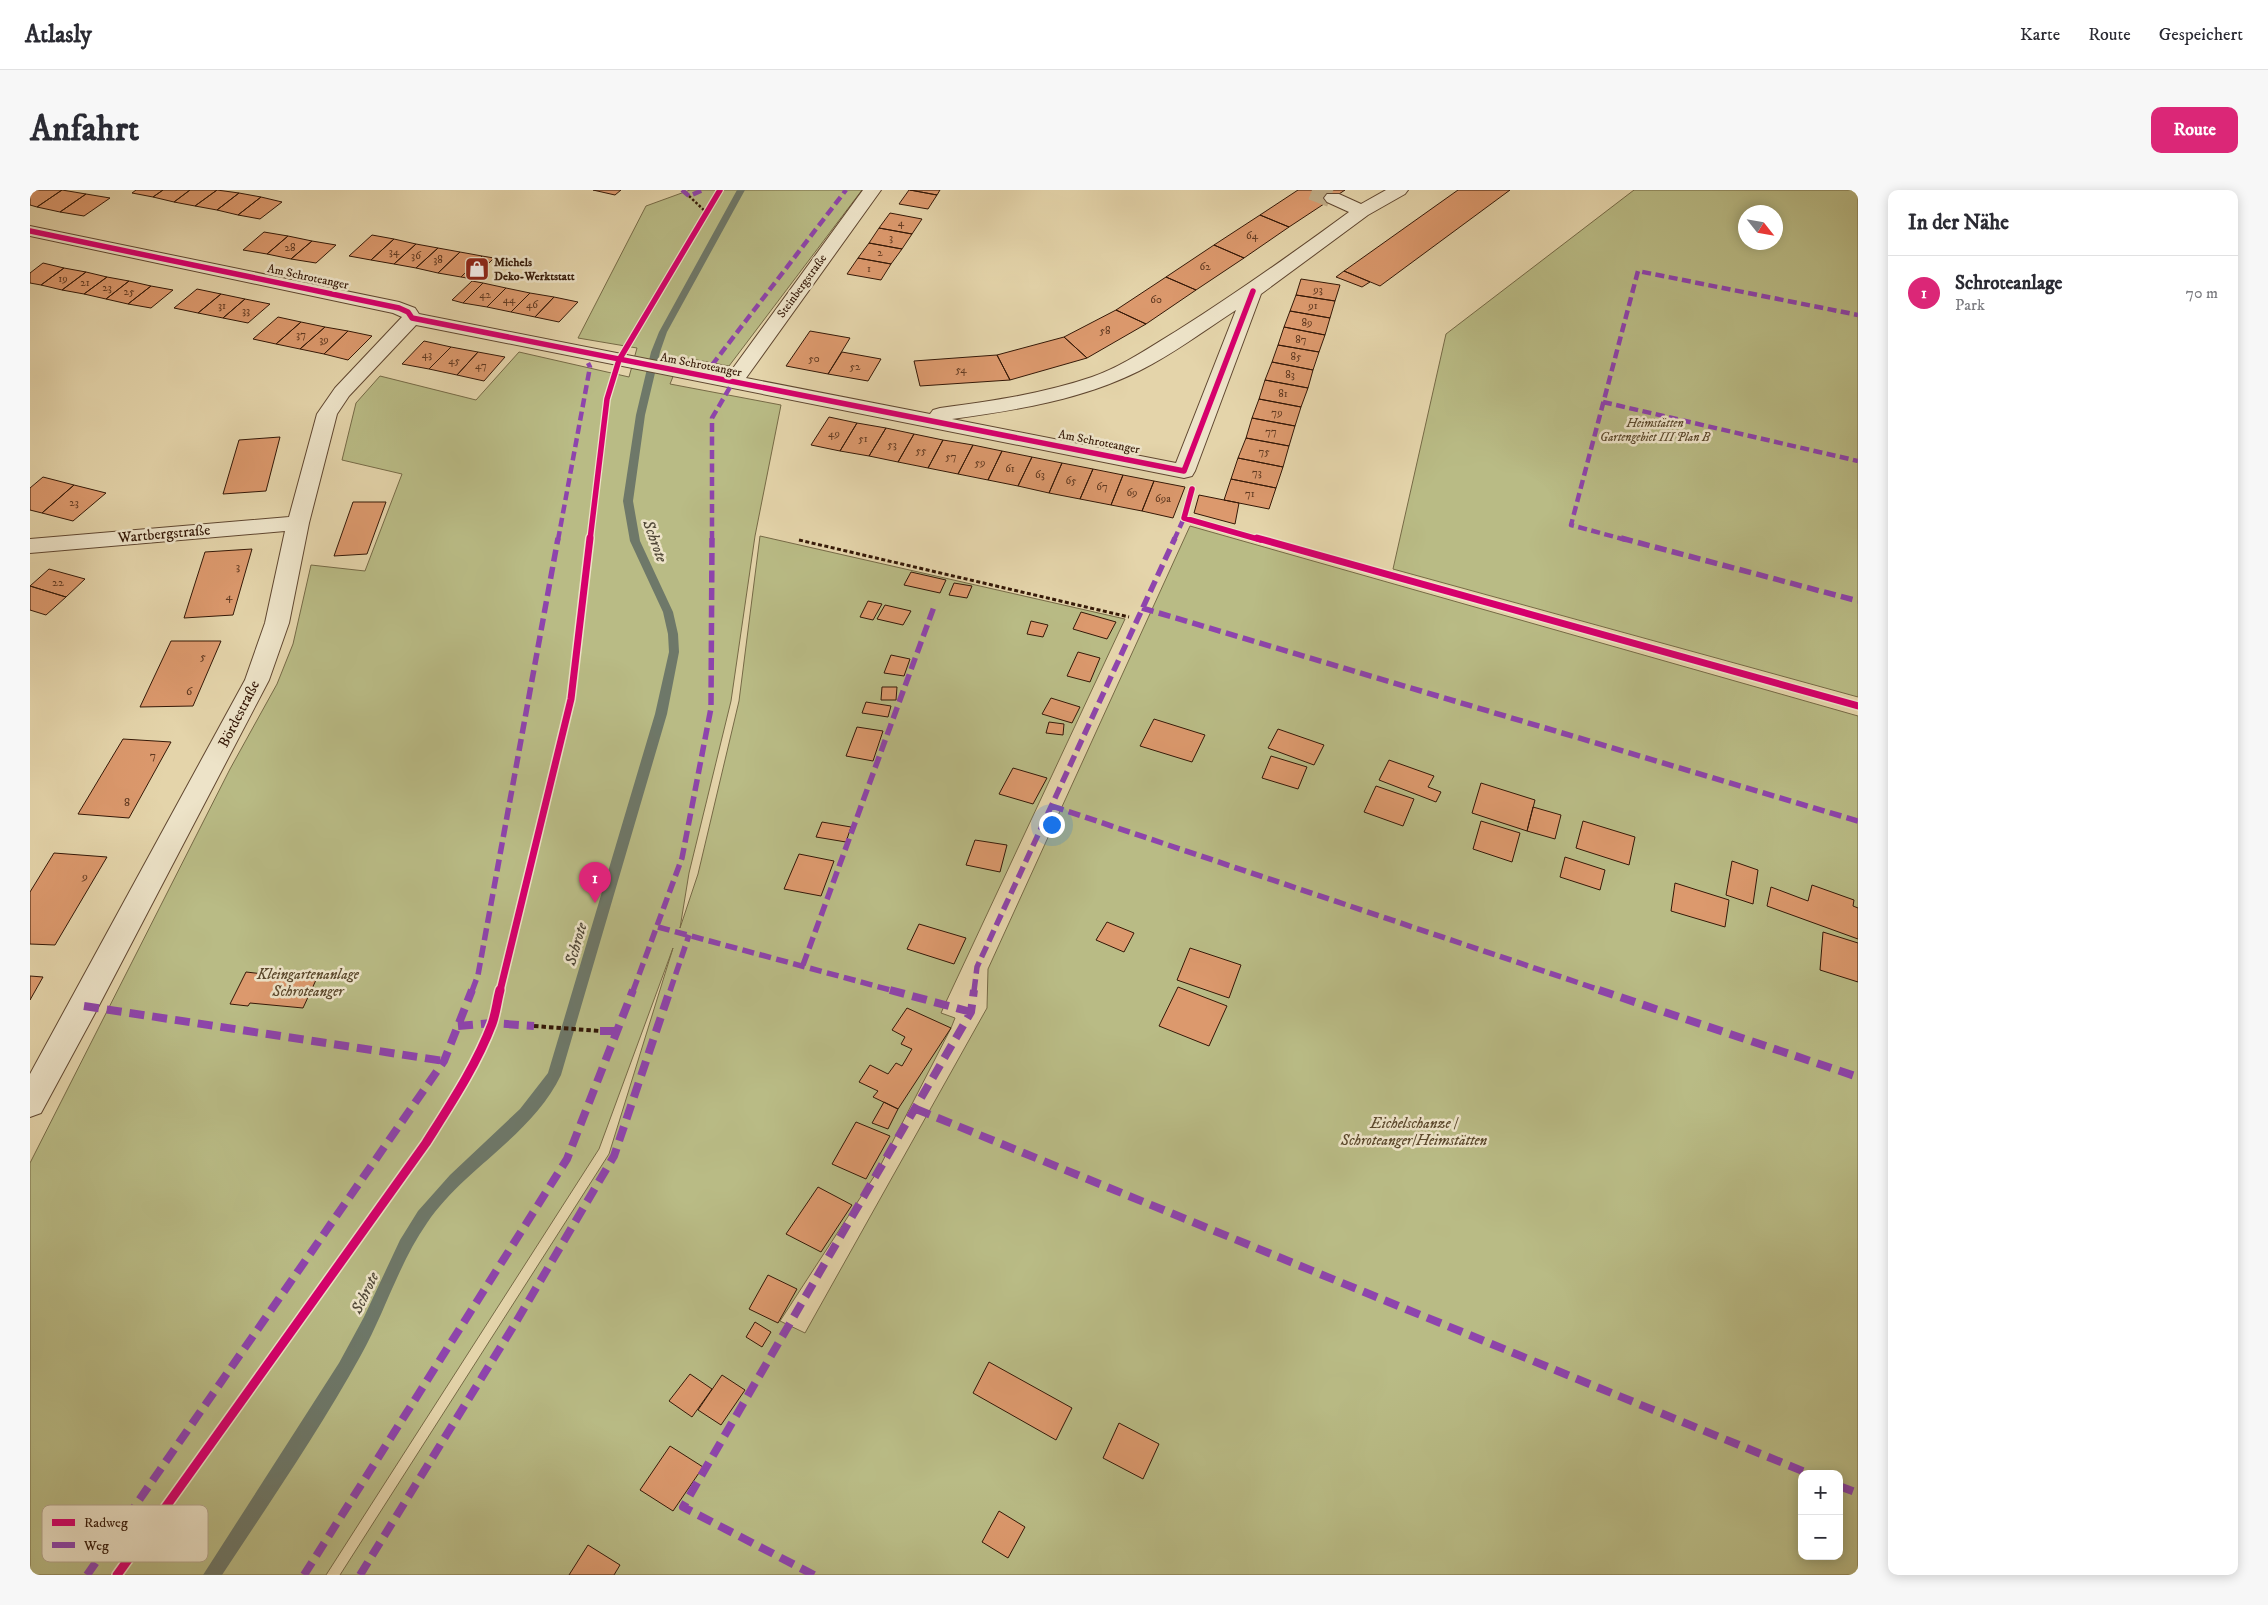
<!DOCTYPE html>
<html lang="de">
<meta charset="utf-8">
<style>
:root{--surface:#fff;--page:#f7f7f7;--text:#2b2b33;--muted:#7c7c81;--line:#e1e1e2;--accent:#db2777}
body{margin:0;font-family:"IM FELL DW Pica",serif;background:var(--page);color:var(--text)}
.controls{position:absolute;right:15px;bottom:15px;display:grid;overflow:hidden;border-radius:10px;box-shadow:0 2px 12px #0003}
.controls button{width:45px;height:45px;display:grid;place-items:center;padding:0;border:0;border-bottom:1px solid var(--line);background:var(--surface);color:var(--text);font:25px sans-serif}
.compass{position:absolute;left:1708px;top:15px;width:45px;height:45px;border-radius:50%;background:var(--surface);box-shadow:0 2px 12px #0003;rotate:121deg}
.you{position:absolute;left:1021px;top:634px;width:18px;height:18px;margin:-12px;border:4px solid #fff;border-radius:50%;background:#1a73e8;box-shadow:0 0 0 8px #1a73e833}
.badge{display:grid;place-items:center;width:32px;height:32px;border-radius:50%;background:var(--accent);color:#fff;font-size:16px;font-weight:700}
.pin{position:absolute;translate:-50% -41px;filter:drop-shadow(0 1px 2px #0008)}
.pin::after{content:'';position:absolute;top:26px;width:18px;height:15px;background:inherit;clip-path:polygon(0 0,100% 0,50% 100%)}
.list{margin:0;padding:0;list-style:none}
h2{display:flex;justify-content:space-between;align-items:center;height:65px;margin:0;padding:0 20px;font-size:21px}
h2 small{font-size:16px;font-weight:400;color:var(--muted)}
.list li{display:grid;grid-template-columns:32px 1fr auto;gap:15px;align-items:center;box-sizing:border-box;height:75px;padding:0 20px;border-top:1px solid var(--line)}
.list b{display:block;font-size:19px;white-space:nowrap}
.list p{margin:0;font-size:16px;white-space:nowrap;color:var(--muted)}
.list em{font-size:16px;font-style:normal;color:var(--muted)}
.map{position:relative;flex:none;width:1828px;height:1385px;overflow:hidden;border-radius:10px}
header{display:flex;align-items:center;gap:30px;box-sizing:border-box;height:70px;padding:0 25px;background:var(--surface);border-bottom:1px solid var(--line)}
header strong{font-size:24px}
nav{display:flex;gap:28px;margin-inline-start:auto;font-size:18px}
.intro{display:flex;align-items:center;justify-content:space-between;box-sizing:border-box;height:120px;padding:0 30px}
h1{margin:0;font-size:35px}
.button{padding:12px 22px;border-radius:10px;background:var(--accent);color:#fff;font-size:18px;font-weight:700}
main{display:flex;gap:30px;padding:0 30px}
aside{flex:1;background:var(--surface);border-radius:10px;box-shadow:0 2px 12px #0003}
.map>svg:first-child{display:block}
</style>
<header>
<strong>Atlasly</strong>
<nav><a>Karte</a><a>Route</a><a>Gespeichert</a></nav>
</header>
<div class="intro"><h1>Anfahrt</h1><a class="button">Route</a></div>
<main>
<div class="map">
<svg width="1828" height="1385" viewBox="0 0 1828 1385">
<rect width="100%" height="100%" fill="#e4d4aa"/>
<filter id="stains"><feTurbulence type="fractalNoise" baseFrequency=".004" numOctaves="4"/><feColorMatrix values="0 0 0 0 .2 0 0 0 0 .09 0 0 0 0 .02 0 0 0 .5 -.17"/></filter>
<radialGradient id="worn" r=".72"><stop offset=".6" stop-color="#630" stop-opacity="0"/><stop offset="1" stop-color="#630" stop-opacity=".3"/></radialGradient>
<path fill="#b9bb85" stroke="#766a46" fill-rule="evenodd" d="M660 0H832L699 176 651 167 640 194 751 215 725 346 701 511 659 683 650 738 668 684 709 511 730 346 1095 429 915 814 911 823 925 828 921 838 847 982 750 1131 775 1143 957 818 958 779 1160 336 1828 526V1385H310L579 964 643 758 569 959 296 1385H0V973L200 579 247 494 263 454 281 375 335 381 372 284 312 270 326 213 350 186 446 210 489 162 599 187 607 158 548 148 616 16ZM1772 1284H1809V1366H1772Z
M1604 0H1828V507L1363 379 1416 144ZM1746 22V52H1716V22Z"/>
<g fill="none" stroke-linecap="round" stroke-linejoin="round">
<path fill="#6e7869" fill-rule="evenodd" d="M707 0H715L637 142 630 162 615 225 603 311 610 351 643 422 648 444 649 462 637 524 531 885C502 946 434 978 397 1033 369 1073 355 1122 331 1165 289 1241 240 1312 192 1385H173L309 1173 334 1127 370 1050 388 1021 420 985 490 919 518 883 625 524 639 462 638 444 633 422 600 351 593 311 606 225 621 162 629 142Z"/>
</g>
<path fill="#dc996d" stroke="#341807" d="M3 0H32L7 17 0 15V2Z
M32 0 56 4 30 22 7 17Z
M106 0H133L123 7 102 3Z
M133 0H160L144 12 123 7Z
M160 0H187L165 16 144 12Z
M187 0 209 3 187 20 165 16Z
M563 0H591L585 5Z
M879 0H880L907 5 898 19 869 14Z
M880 0H910L907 5Z
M1268 0H1282L1303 8 1259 37 1230 25Z
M1282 0H1315L1303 8Z
M1428 0H1480L1350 96 1314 81Z
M209 3 231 7 208 25 187 20Z
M56 4 80 8 54 26 30 22Z
M231 7 252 12 230 29 208 25Z
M860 23 892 29 882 44 849 38Z
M1230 25 1259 37 1214 68 1184 55Z
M849 38 882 44 872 59 839 53Z
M234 42 258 46 237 64 213 60Z
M342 45 364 49 341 70 319 66Z
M258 46 282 51 261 69 237 64Z
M364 49 386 54 364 74 341 70Z
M282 51 306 55 286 73 261 69Z
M839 53 872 59 861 74 828 68Z
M386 54 408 58 386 78 364 74Z
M1184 55 1214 68 1166 100 1136 87Z
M408 58 430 62 408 83 386 78Z
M430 62 452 66 431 87 408 83Z
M452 66 464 68 443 89 431 87Z
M828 68 861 74 851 90 817 84Z
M13 73 34 78 11 95 0 93V83Z
M34 78 56 82 32 100 11 95Z
M1314 81 1340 92 1332 97 1306 87Z
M56 82 77 87 54 104 32 100Z
M77 87 99 91 76 109 54 104Z
M1136 87 1166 100 1116 134 1086 120Z
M1271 89 1310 95 1305 111 1266 105Z
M99 91 121 96 98 114 76 109Z
M442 91 453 93 433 113 422 110Z
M453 93 476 98 457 117 433 113Z
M121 96 143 100 121 118 98 114Z
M476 98 500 103 481 122 457 117Z
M167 99 191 104 168 123 144 118Z
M500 103 524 107 505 127 481 122Z
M191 104 215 109 193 128 168 123Z
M1266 105 1305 111 1300 128 1260 121Z
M524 107 548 112 529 132 505 127Z
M215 109 240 114 218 133 193 128Z
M1086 120 1116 134 1057 168 1034 147Z
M1260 121 1300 128 1295 145 1254 137Z
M248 127 271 132 246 154 223 149Z
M271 132 295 137 270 159 246 154Z
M295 137 318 141 294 164 270 159Z
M1254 137 1295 145 1289 162 1248 155Z
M318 141 342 146 318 170 294 164Z
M780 141 820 148 798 184 756 176Z
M1034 147 1057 168 980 190 967 165Z
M394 151 421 157 399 179 372 174Z
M1248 155 1289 162 1283 180 1242 172Z
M421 157 448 162 427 185 399 179Z
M448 162 475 167 454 191 427 185Z
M812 162 851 169 838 191 798 184Z
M967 165 980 190 890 196 884 171Z
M1242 172 1283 180 1278 198 1235 190Z
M1235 190 1278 198 1271 217 1229 209Z
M1229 209 1271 217 1265 236 1222 228Z
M799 227 827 233 810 261 781 255Z
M1222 228 1265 236 1259 256 1216 248Z
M827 233 856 238 839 266 810 261Z
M856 238 884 244 868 272 839 266Z
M884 244 913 250 898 278 868 272Z
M250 247 236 301 193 304 209 250Z
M1216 248 1259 256 1253 277 1208 268Z
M913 250 943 255 928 284 898 278Z
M943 255 972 261 958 290 928 284Z
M972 261 1002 267 988 296 958 290Z
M1002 267 1032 273 1019 303 988 296Z
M1208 268 1253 277 1246 298 1201 289Z
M1032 273 1063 279 1050 309 1019 303Z
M1063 279 1093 285 1081 315 1050 309Z
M1093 285 1124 291 1112 321 1081 315Z
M13 287 44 295 12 323 0 320V298Z
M1201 289 1246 298 1239 319 1194 310Z
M1124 291 1155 297 1143 328 1112 321Z
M44 295 76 303 43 331 12 323Z
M1169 305 1209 313 1205 334 1164 323Z
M323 312H356L337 364 304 366Z
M222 359 203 425 154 428 175 362Z
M19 379 55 389 36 407 0 396Z
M881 382 916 390 910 403 874 395Z
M924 393 942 396 937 408 919 405Z
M0 396 36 407 16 425 0 420Z
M838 411 852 414 843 430 830 427Z
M855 415 881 421 873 435 847 429Z
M1051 422 1086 432 1077 449 1043 439Z
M1001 431 1018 435 1013 447 997 444Z
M141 451H191L163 516 110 517Z
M1048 462 1070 468 1060 492 1037 486Z
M861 465 880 469 874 486 854 483Z
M852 497H867L866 510H851Z
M1021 508 1050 517 1042 533 1012 524Z
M836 512 861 516 858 527 832 523Z
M1124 529 1175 545 1162 572 1110 556Z
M1019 532 1034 534 1033 545 1016 543Z
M827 537 853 541 843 571 816 566Z
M1248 539 1294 555 1284 575 1238 558Z
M93 549 141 552 99 628 48 624Z
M1241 566 1277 577 1268 599 1232 588Z
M1359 570 1404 586 1398 597 1411 602 1406 612 1349 590Z
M983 578 1017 588 1003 614 969 604Z
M1451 593 1505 610 1497 641 1442 623Z
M1346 596 1384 609 1373 636 1334 622Z
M1503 617 1531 625 1525 649 1497 641Z
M1451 631 1490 643 1482 672 1443 659Z
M1553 631 1605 647 1599 675 1546 658Z
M792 632 821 637 816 652 786 647Z
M945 650 977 655 970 682 936 675Z
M24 663 77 667 25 755 0 754V702Z
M769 664 804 671 791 706 754 699Z
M1535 667 1575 680 1570 700 1530 687Z
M1702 671 1728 680 1723 714 1696 705Z
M1645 693 1699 710 1695 737 1641 721Z
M1782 695 1824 710 1823 716 1828 718V749L1737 716 1741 697 1778 711Z
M1077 732 1104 743 1094 762 1066 750Z
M889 734 936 748 924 774 877 759Z
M1793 742 1828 753V792L1790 780Z
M1160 758 1211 775 1199 808 1147 790Z
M216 782 286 790 273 818 220 813 218 816 200 814Z
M0 786 13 787 0 810Z
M1148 797 1197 816 1179 856 1129 836Z
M877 818 921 838 868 919 843 907 848 901 829 892 840 875 858 884 866 873 872 876 882 859 871 854 875 847 862 840Z
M854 912 868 919 858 939 842 933Z
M826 932 860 946 836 989 802 974Z
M788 997 822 1015 791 1062 756 1044Z
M738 1085 767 1099 748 1133 719 1119Z
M725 1132 741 1142 732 1157 716 1147Z
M959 1172 1042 1218 1026 1250 943 1203Z
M660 1184 682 1199 662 1227 639 1211Z
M692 1185 715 1200 691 1235 668 1220Z
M1089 1233 1129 1254 1113 1289 1073 1268Z
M640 1256 673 1277 643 1321 610 1300Z
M969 1321 995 1337 978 1368 952 1352Z
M558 1355 590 1375 584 1385H539Z"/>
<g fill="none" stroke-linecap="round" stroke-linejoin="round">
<path stroke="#c1ae89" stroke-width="20" stroke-dasharray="20 10" stroke-linecap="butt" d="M1282 0 1303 8"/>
<defs>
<path id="minor" d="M833 0H851L716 188 900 224 903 220 910 218C962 211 1012 204 1062 187 1093 176 1120 157 1148 140 1207 103 1263 63 1319 22L1297 12 1294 8 1297 4H1309L1331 14 1356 0H1378L1375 4 1338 25 1231 104 1165 281 1162 286 1154 288 386 135 319 206 307 224 279 333 259 433 239 490 64 825 11 923 0 927V884L215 490 235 433 255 341 0 363V349L259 327 287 224 305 198 372 127 363 123 0 46V36L369 112 385 118 389 124 698 185ZM1206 120 1146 273 922 229C986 220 1051 210 1109 181 1142 165 1175 140 1206 120Z"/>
</defs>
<use href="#minor" stroke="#604730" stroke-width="2"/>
<path stroke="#341807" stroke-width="2.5" stroke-dasharray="2.5 2" stroke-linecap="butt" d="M659 6 676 22"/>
<path stroke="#341807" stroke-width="3" stroke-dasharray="4 2.5" stroke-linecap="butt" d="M769 350 1099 427"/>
<path stroke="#341807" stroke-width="4" stroke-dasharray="4.5 3" stroke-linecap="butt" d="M504 836 570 841"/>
<use href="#minor" fill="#ede3c8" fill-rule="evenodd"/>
<path stroke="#8e44ad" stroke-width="4.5" stroke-dasharray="9 4.5" stroke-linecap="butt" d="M652 0 659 6 673 0
M682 175 816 0
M1573 212 1828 271
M528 350 560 177 558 173
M682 350V228L703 192
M1144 350 1154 328
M1596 350 1541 335 1608 81 1828 125"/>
<path stroke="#8e44ad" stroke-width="5.5" stroke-dasharray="12 5.5" stroke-linecap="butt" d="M1591 348 1828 411
M1112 418 1828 631
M1022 616 1573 801
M628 737 864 801
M773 775 905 414
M442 801 448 785 528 348
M603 801 652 668 681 518 682 348
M640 801 659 745
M944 801 947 777 1145 348"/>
<path stroke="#8e44ad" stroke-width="8" stroke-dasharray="15 8" stroke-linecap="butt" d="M860 800 941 822
M1569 800 1828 887
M54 816 414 871
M428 836 462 833 504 836
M570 841H588
M886 919 1780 1284
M1809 1296 1828 1303
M57 1385 414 871 442 800
M274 1385 537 969 603 800
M330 1385 486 1132 584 966 640 800
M784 1385 653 1317 941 822 944 800"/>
<defs>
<path id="cycleway-far2" d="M0 41 369 118 378 122 382 128 1154 281 1223 101
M1162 299 1154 328 1231 350
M560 350 577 209 589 170 690 0"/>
<path id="cycleway-far1" d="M1227 348 1828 516
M470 801 541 509 560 348"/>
<path id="cycleway" d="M87 1385 396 953C420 915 446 876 462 834 466 823 467 811 470 800"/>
</defs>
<use href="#cycleway-far2" stroke="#ede3c8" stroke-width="8"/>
<use href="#cycleway-far1" stroke="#ede3c8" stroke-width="10"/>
<use href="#cycleway" stroke="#ede3c8" stroke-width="12"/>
<use href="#cycleway-far2" stroke="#d6006c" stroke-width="5.5"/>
<use href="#cycleway-far1" stroke="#d6006c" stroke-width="7"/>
<use href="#cycleway" stroke="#d6006c" stroke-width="9"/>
</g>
<defs>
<symbol id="shop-square" viewBox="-11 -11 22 22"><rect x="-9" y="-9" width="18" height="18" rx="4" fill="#8f2418" stroke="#ede3c8"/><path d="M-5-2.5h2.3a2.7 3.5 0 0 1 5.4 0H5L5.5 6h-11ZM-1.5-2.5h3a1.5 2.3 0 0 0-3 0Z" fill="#fff"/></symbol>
</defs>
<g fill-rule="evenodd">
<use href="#shop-square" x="433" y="65" width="28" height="28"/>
</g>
<g text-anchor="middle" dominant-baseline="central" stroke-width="5" stroke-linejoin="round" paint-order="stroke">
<g font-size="11" fill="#5e3820">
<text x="871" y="33">4</text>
<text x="1222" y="46">64</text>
<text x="861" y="48">3</text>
<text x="260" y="58">28</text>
<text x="364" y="62">34</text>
<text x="850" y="63">2</text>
<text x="386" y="66">36</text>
<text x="408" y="70">38</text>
<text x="1175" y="77">62</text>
<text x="839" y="79">1</text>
<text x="33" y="89">19</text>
<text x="55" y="93">21</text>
<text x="77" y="98">23</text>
<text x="1288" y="100">93</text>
<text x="99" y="102">25</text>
<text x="455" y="105">42</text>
<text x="479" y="110">44</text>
<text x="1126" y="110">60</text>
<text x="502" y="115">46</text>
<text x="192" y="116">31</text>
<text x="1283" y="116">91</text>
<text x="216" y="121">33</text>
<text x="1277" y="133">89</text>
<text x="1075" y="141">58</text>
<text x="271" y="145">37</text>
<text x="294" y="150">39</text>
<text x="1271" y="150">87</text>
<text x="397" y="165">43</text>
<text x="1266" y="167">85</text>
<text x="784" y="169">50</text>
<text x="424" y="171">45</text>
<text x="451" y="176">47</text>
<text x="825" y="177">52</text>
<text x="931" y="180">54</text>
<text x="1260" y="185">83</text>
<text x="1253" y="204">81</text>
<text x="1247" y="223">79</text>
<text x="1241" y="242">77</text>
<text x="804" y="244">49</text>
<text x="833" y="249">51</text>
<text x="862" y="255">53</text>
<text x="891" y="261">55</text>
<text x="1234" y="262">75</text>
<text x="921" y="267">57</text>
<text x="950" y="273">59</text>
<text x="980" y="279">61</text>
<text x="1227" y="283">73</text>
<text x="1010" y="285">63</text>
<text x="1041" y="291">65</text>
<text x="1072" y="297">67</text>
<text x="1102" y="303">69</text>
<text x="1220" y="304">71</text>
<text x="1133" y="309">69a</text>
<text x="44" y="313">23</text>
</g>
<g font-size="12" font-weight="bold" fill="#341807" stroke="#ede3c8" text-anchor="start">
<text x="464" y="72">Michels<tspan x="464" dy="14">Deko-Werktstatt</tspan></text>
</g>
<g font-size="12" fill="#341807" stroke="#ede3c8">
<text transform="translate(278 87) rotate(12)">Am Schroteanger</text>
<text transform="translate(772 96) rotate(-54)">Steinbergstraße</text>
<text transform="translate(671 175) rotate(11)">Am Schroteanger</text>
<text transform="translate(1069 252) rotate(11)">Am Schroteanger</text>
</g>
<g font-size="12" font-style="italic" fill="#5c492d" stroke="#ede3c8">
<text x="1625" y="233">Heimstätten<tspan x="1625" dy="14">Gartengebiet III Plan B</tspan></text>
</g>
<g font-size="12" fill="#5e3820">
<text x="208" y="376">3</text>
<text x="28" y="392">22</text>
<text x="199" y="406">4</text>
<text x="173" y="466">5</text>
<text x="159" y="501">6</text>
<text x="123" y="565">7</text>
<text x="97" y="612">8</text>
<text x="55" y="686">9</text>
</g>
<g font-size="15" fill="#341807" stroke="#ede3c8">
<text transform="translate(134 344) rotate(-5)">Wartbergstraße</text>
<text transform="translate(209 524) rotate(-63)">Bördestraße</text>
</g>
<g font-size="15" font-style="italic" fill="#5c492d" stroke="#ede3c8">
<text x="278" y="784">Kleingartenanlage<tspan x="278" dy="17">Schroteanger</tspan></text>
<text x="1384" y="933">Eichelschanze /<tspan x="1384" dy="17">Schroteanger/Heimstätten</tspan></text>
</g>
<g font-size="16" font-style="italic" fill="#514838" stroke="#ede3c8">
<text transform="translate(625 351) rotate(70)">Schrote</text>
<text transform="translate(546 754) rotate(-74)">Schrote</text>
<text transform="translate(335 1103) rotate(-65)">Schrote</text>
</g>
</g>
<rect x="12" y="1315" width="166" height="57" rx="8" fill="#ede3c8" stroke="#b6a68e" stroke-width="1"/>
<rect x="22" y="1329" width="23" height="7" fill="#d6006c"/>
<rect x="22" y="1352" width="23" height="6" fill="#8e44ad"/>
<g font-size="14" fill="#341807">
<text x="54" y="1337">Radweg</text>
<text x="54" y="1360">Weg</text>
</g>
<rect width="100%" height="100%" filter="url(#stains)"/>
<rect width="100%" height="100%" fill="url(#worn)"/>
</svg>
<div class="controls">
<button>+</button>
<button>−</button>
</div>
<svg class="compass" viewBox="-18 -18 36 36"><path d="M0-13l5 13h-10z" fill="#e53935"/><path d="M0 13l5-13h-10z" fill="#7c7c81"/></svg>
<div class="you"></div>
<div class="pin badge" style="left:565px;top:713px">1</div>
</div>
<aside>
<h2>In der Nähe<small></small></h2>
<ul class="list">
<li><span class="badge">1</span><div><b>Schroteanlage</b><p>Park</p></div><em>70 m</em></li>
</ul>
</aside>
</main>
